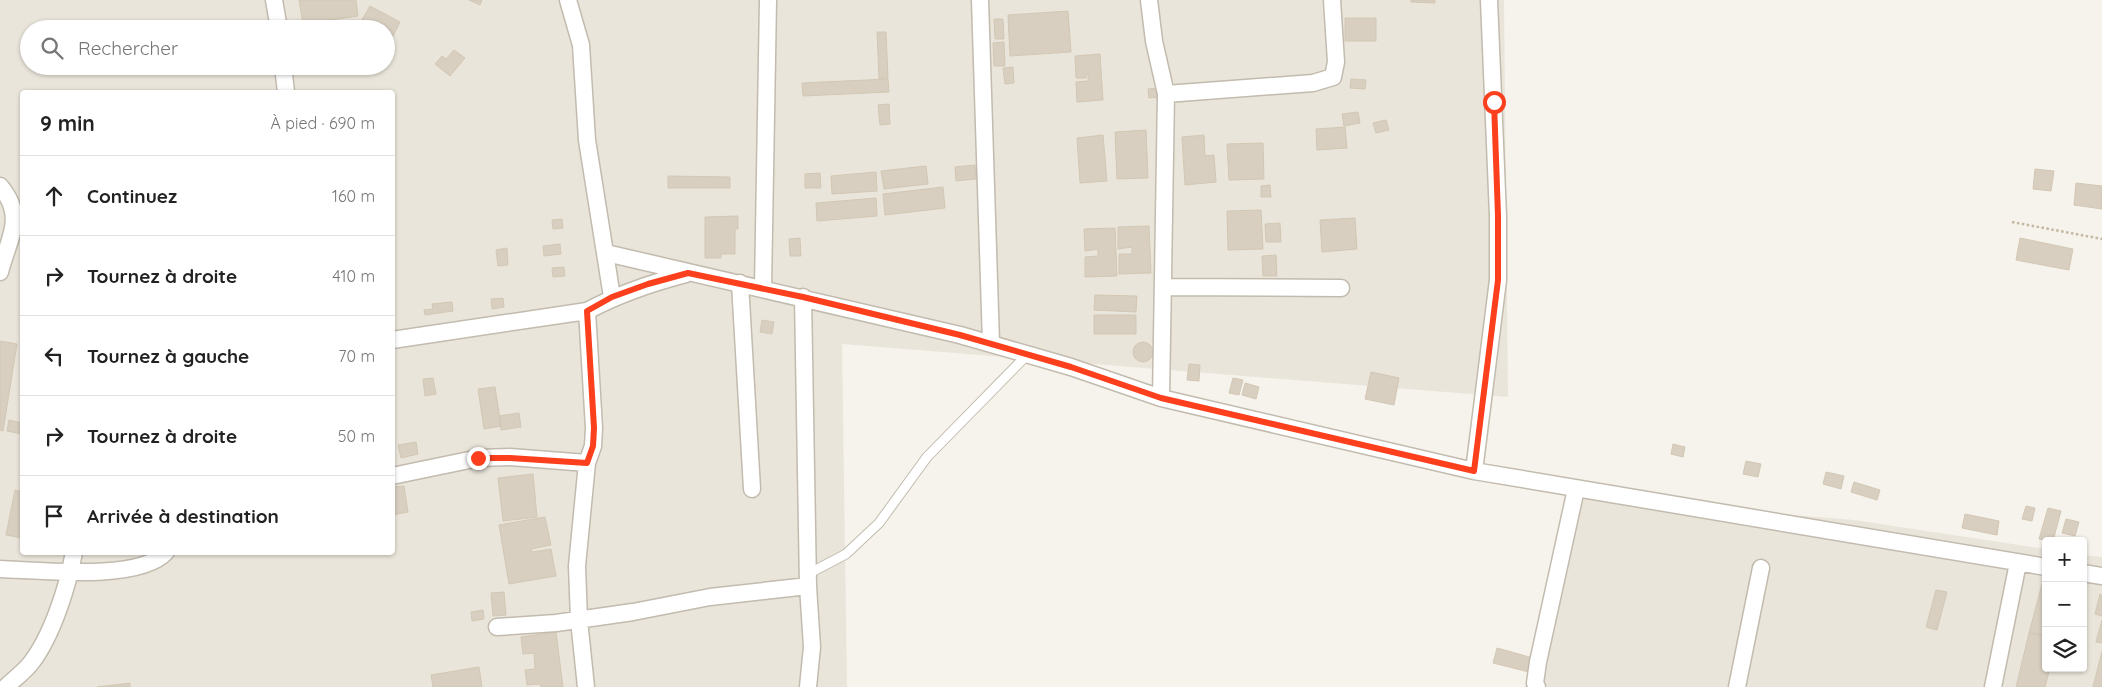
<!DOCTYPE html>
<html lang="fr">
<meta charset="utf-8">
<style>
:root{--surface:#fff;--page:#f6f6f6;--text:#222;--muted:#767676;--line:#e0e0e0}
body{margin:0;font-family:Quicksand,sans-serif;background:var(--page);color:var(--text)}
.controls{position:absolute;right:15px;bottom:15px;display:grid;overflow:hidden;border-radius:5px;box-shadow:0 1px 4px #0004}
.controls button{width:45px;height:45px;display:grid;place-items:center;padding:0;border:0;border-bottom:1px solid var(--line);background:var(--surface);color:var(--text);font:25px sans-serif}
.stop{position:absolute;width:15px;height:15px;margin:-11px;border:4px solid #fc3f1d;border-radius:50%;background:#fff}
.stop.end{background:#fc3f1d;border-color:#fff;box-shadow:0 1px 5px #0008}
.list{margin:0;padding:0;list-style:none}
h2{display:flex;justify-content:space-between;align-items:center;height:65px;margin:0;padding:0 20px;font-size:21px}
h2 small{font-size:16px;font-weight:400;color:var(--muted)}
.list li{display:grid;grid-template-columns:32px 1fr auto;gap:15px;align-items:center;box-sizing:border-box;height:80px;padding:0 20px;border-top:1px solid var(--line)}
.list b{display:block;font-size:19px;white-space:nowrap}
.list em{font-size:16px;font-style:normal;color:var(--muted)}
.icon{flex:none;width:28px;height:28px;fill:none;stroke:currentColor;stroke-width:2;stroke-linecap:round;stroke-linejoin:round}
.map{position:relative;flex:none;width:2102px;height:687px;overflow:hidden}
.search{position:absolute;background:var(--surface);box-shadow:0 1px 4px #0004;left:20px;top:20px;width:375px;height:55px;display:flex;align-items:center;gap:12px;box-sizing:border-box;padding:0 18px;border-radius:28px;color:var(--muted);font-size:19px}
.panel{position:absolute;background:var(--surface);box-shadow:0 1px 4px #0004;left:20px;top:90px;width:375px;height:465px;border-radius:5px}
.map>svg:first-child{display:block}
</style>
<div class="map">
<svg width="2102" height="687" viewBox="0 0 2102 687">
<rect width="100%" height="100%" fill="#f6f3ec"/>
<path fill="#eae5da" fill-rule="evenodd" d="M0 0H1504L1508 397 842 344 847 687H0ZM29 29H386V66H29ZM22 92H392V552H22Z
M1584 498 1854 520 2046 549V668H2083V555L2102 557V687H1525Z"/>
<path fill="#d8cfc1" stroke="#d3c7b4" d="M299 0H356L358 16 303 24Z
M469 0H482L480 5Z
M1411 0H1435V3L1411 2Z
M370 6 400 22 390 42 386 40V29H366L359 25Z
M1068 11 1071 52 1010 56 1008 15Z
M1345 18H1376V41H1345Z
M994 19H1003L1004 39H995Z
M71 23V29H58L57 24Z
M877 32H886L888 78 879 79Z
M1004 42 1005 66H994L993 43Z
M454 50 465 58 450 76 435 64 442 56 446 59Z
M1100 54 1103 100 1077 102 1076 82 1088 81V75H1086V78H1076L1075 56Z
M66 66H74L72 71 65 68Z
M1013 67 1014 83 1005 84 1003 68Z
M888 79 889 92 803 96 802 83Z
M1351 79 1366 80 1365 89 1350 88Z
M1158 88 1159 97 1149 98 1148 89Z
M889 104 890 124 880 125 878 105Z
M1358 112 1360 123 1344 126 1342 114Z
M1386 120 1389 130 1376 133 1373 123Z
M1345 127 1347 148 1317 150 1316 129Z
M1146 130 1148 178 1117 179 1115 132Z
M1103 135 1107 181 1080 183 1077 138Z
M1204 135 1205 156 1214 155 1216 182 1185 185 1182 137Z
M1263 143 1264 179 1229 180 1227 144Z
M975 165 976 179 956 181 955 167Z
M926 166 928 184 884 189 881 171Z
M2035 169 2054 171 2051 191 2033 189Z
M876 172 877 191 832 194 831 176Z
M820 173 821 188H805V174Z
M668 176 730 177V188H668Z
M2076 183 2102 186V209L2074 205Z
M1270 185 1271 197H1261V186Z
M943 187 945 208 885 215 883 194Z
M876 198 877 216 817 221 816 203Z
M1261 210 1263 249 1228 250 1227 211Z
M738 216V229H735V254H721V258H705V217Z
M1355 218 1357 249 1322 252 1320 220Z
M562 219 563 228 553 229 552 220Z
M1280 223 1281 242H1266L1265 224Z
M1149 226 1151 273 1119 274V254H1132V247L1118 249V227Z
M1115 228 1117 276 1085 277V257L1098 256V249L1085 251 1084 229Z
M800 238 801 256H790L789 239Z
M2020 238 2073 249 2069 270 2016 260Z
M560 244 561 254 544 256 543 246Z
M507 248 508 265 498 266 496 250Z
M1276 255 1277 276H1263L1262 256Z
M564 267 565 276 553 277 552 268Z
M1095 295 1137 296 1136 312 1094 310Z
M503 298 504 307 492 309 491 299Z
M452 302 453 311 425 315 424 310 433 309 432 304Z
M1094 315H1136V334H1094Z
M762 320 774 322 772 334 760 332Z
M0 341 17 344 3 431 0 430Z
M1133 352a10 10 0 1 1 20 0a10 10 0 1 1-20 0Z
M1189 364 1200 365 1199 381 1187 380Z
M1371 372 1399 378 1394 405 1365 399Z
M433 378 436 394 425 396 423 379Z
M1233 378 1243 380 1239 395 1229 393Z
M1245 383 1259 387 1256 399 1242 395Z
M495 387 501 426 484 429 478 389Z
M519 413 521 427 501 430 499 416Z
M9 420 22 423V434L7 431Z
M416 442 418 454 401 458 398 445Z
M1673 444 1685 447 1683 457 1671 454Z
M1746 461 1761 464 1758 477 1743 474Z
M1826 472 1844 476 1841 489 1823 484Z
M533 474 537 517 503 521 498 478Z
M1854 482 1880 490 1877 500 1851 492Z
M404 486 408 512 392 515V487Z
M15 490 22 492V538L6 535Z
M2026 506 2035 508 2032 521 2022 519Z
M2048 508 2061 511 2053 541 2039 539Z
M1965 514 1999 521 1997 535 1962 528Z
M545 517 551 545 531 549 532 552 551 549 556 576 509 584 499 525Z
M2066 519 2079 522 2075 536 2062 533Z
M2042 584 2046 585V636L2029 633Z
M1936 590 1947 592 1937 630 1926 627Z
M504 592 506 615 493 616 491 593Z
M2100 594 2102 595V616L2095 614Z
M483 610 484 619 472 621 471 612Z
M2102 620V643L2096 642Z
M556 632 563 687H541L540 684 527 685 525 670 535 669 534 653 523 654 521 637Z
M2029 633 2046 636V668H2050L2045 687H2016Z
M1497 648 1533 658 1529 672 1493 663Z
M2102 651V687H2093Z
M479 667 482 687H433L431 675Z
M130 683V687H97Z"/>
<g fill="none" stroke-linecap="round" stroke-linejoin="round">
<defs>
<path id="lane" d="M808 574 846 554 879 523 927 457 1028 354"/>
<path id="street" d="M274 0 279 29
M568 0 581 45 587 140 612 297
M980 0 991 343
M1149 0 1154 41 1166 94
M283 66 286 92
M0 186C26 217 9 237 0 272
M606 253 960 335 1071 367 1161 398 1474 471 2046 567
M740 283 752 489
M1163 287 1341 288
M763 288 768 0
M803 297 808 586 812 647 808 687
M392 340 587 311C619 294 651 283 686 274
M1161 398 1166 94 1313 83 1333 77 1336 62 1332 0
M1474 471 1498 280V216L1489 0
M392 476 479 458 510 457 587 463
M0 569C38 570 139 582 166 552
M2083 573 2102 576
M497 627 556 623 633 612 710 597 808 586
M6 687C14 679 24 672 31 663 52 636 68 586 74 552
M586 687 579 620 577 566 587 463 593 446 594 428 587 311
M1537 687 1535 683 1538 662 1576 489
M1737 687 1761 568
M1993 687 2018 563"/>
</defs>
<use href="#lane" stroke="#c2bbae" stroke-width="11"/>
<use href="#street" stroke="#c2bbae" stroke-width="19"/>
<path stroke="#c4b79f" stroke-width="2.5" stroke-dasharray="2.5 2.5" stroke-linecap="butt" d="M2012 222 2102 239"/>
<use href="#lane" stroke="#fff" stroke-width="9"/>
<use href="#street" stroke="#fff" stroke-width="16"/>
</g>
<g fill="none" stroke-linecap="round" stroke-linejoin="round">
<path stroke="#fc3f1d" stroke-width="6" d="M478 458H510L587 463 593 446 594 428 587 311 612 297 648 284 688 273 803 297 960 335 1071 367 1161 398 1474 471 1498 280V216L1494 102"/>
</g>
</svg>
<div class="controls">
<button>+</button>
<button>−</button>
<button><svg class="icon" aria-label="layers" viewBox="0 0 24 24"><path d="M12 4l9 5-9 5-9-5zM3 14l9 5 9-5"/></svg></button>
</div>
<div class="stop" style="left:1494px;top:102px"></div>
<div class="stop end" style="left:478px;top:458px"></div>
<div class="search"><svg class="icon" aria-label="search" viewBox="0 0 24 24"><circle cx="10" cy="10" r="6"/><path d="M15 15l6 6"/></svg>Rechercher</div>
<section class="panel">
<h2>9 min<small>À pied · 690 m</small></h2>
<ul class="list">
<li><svg class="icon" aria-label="ahead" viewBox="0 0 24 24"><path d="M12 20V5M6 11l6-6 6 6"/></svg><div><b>Continuez</b></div><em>160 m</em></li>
<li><svg class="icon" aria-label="right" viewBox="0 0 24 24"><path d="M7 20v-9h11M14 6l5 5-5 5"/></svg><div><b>Tournez à droite</b></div><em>410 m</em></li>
<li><svg class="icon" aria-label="left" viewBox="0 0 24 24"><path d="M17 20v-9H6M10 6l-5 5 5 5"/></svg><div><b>Tournez à gauche</b></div><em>70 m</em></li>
<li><svg class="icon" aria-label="right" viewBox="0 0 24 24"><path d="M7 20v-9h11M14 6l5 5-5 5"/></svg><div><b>Tournez à droite</b></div><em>50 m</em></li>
<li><svg class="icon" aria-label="arrive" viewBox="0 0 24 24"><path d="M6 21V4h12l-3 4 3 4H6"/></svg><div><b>Arrivée à destination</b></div></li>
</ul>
</section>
</div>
